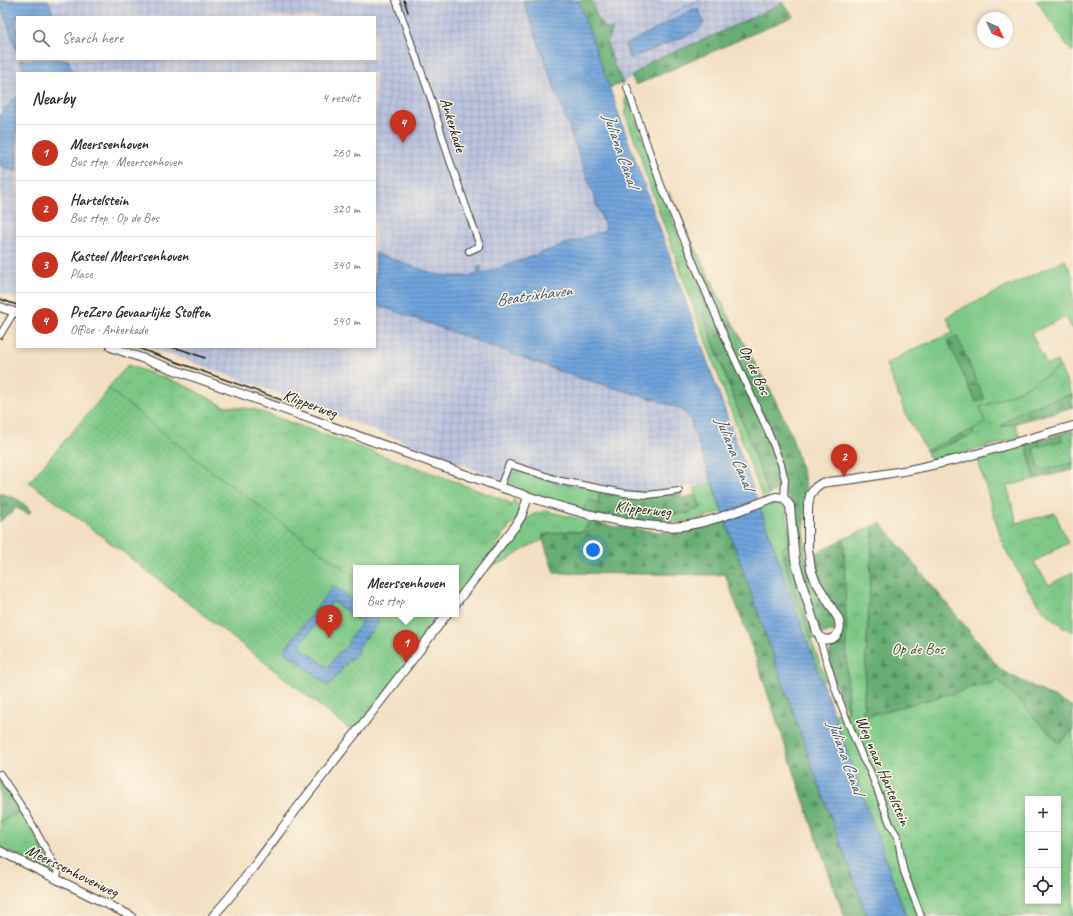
<!DOCTYPE html>
<meta charset="utf-8">
<style>
:root{--surface:#fff;--page:#f7f7f7;--text:#2b2b33;--muted:#7c7c81;--line:#e1e1e2;--accent:#c8321e}
body{margin:0;font-family:Caveat,sans-serif;background:var(--page);color:var(--text)}
.controls{position:absolute;right:12px;bottom:12px;display:grid;overflow:hidden;border-radius:0px;box-shadow:0 2px 6px #0003}
.controls button{width:36px;height:36px;display:grid;place-items:center;padding:0;border:0;border-bottom:1px solid var(--line);background:var(--surface);color:var(--text);font:20px sans-serif}
.compass{position:absolute;left:977px;top:12px;width:36px;height:36px;border-radius:50%;background:var(--surface);box-shadow:0 2px 6px #0003;rotate:134deg}
.you{position:absolute;left:593px;top:550px;width:14px;height:14px;margin:-10px;border:3px solid #fff;border-radius:50%;background:#1a73e8;box-shadow:0 0 0 6px #1a73e833}
.badge{display:grid;place-items:center;width:26px;height:26px;border-radius:50%;background:var(--accent);color:#fff;font-size:13px;font-weight:700}
.pin{position:absolute;translate:-50% -33px;filter:drop-shadow(0 1px 2px #0008)}
.pin::after{content:'';position:absolute;top:21px;width:14px;height:12px;background:inherit;clip-path:polygon(0 0,100% 0,50% 100%)}
.popup{position:absolute;left:353px;top:565px;width:106px;height:52px;box-sizing:border-box;display:grid;place-content:center;border-radius:0px;background:var(--surface);filter:drop-shadow(0 1px 3px #0005);font-size:13px;white-space:nowrap;color:var(--muted)}
.popup b{font-size:15px;color:var(--text)}
.popup::after{content:'';position:absolute;left:50%;top:100%;margin-left:-8px;border:8px solid transparent;border-top-color:var(--surface)}
.list{margin:0;padding:0;list-style:none}
h2{display:flex;justify-content:space-between;align-items:center;height:52px;margin:0;padding:0 16px;font-size:17px}
h2 small{font-size:13px;font-weight:400;color:var(--muted)}
.list li{display:grid;grid-template-columns:26px 1fr auto;gap:12px;align-items:center;box-sizing:border-box;height:56px;padding:0 16px;border-top:1px solid var(--line)}
.list b{display:block;font-size:15px;white-space:nowrap}
.list p{margin:0;font-size:13px;white-space:nowrap;color:var(--muted)}
.list em{font-size:13px;font-style:normal;color:var(--muted)}
.icon{flex:none;width:22px;height:22px;fill:none;stroke:currentColor;stroke-width:2;stroke-linecap:round;stroke-linejoin:round}
.map{position:relative;flex:none;width:1073px;height:916px;overflow:hidden}
.search{position:absolute;background:var(--surface);box-shadow:0 2px 6px #0003;left:16px;top:16px;width:360px;height:44px;display:flex;align-items:center;gap:10px;box-sizing:border-box;padding:0 14px;border-radius:0px;color:var(--muted);font-size:15px}
.panel{position:absolute;background:var(--surface);box-shadow:0 2px 6px #0003;left:16px;top:72px;width:360px;height:276px;border-radius:0px}
.map>svg:first-child{display:block}
</style>
<div class="map">
<svg width="1073" height="916" viewBox="0 0 1073 916">
<defs>
<pattern id="industrial-grid" width="8" height="8" patternUnits="userSpaceOnUse"><rect width="8" height="8" fill="#bbc3de"/><path d="M0 4h8M4 0v8" fill="none" stroke="#a0a7be"/></pattern>
<pattern id="grass-tufts" width="24" height="20" patternUnits="userSpaceOnUse"><rect width="24" height="20" fill="#7dc886"/><path d="M3 7l-1-3M5 7V3M7 7l1-3M15 17l-1-3M17 17v-4M19 17l1-3" fill="none" stroke="#6bab73"/></pattern>
<pattern id="forest-firs" width="22" height="20" patternUnits="userSpaceOnUse"><rect width="22" height="20" fill="#66ac73"/><path d="M5 1l3.5 6h-7zM16 11l3.5 6h-7z" fill="#538b5e"/></pattern>
<pattern id="park-dots" width="8" height="8" patternUnits="userSpaceOnUse"><rect width="8" height="8" fill="#7dc886"/><path d="M2 2h.1M6 6h.1" fill="none" stroke="#6bab73" stroke-width="1.8" stroke-linecap="round"/></pattern>
<pattern id="water-rules" width="6" height="5" patternUnits="userSpaceOnUse"><rect width="6" height="5" fill="#70a3db"/><path d="M0 2.5h6" fill="none" stroke="#5b84b1"/></pattern>
</defs>
<rect width="100%" height="100%" fill="#fcf5e5"/>
<filter id="ink" filterUnits="userSpaceOnUse"><feTurbulence type="fractalNoise" baseFrequency=".025" numOctaves="2"/><feDisplacementMap in="SourceGraphic" scale="8" xChannelSelector="R" yChannelSelector="G"/><feConvolveMatrix kernelMatrix="1 2 1 2 8 2 1 2 1" color-interpolation-filters="sRGB"/></filter>
<filter id="wash" filterUnits="userSpaceOnUse"><feTurbulence type="fractalNoise" baseFrequency=".012" numOctaves="4" result="noise"/><feDisplacementMap in="SourceGraphic" scale="16" xChannelSelector="R" yChannelSelector="G"/><feGaussianBlur stdDeviation="0.9" result="paint"/><feColorMatrix in="noise" values="0 0 0 0 0 0 0 0 0 0 0 0 0 0 0 0 0 1.4 0 .05"/><feComposite in="paint" operator="in"/></filter>
<g filter="url(#wash)">
<rect width="100%" height="100%" fill="#f3e0c4"/>
<path fill="url(#industrial-grid)" fill-rule="evenodd" d="M0 0H523L606 230 482 274 478 267V274L474 275 451 276 434 274 389 258 375 293V73H17V299L0 293ZM17 17H375V59H17Z
M578 0H782L783 3 642 69 623 83 609 88Z
M375 304 573 376 653 399 679 408 685 412 690 420 712 483 650 493 524 482H507L283 395 150 347H375Z"/>
<path fill="url(#grass-tufts)" stroke="#4c7251" fill-rule="evenodd" d="M1036 0H1073V51H1071Z
M627 95 667 206 706 308 702 312 769 495 762 497 644 170 641 157 626 117 625 98Z
M128 365 182 384 224 406 253 409 432 473 509 502 511 507 514 499C518 506 519 510 517 517L456 599V568H356V584L106 390Z
M1060 367 1072 394 1023 410 1001 427 1015 423 1020 438 931 462 926 450 931 451 973 435 974 429 985 423 979 407 1018 392Z
M1026 443 1035 479 1007 486 1017 523 1055 513 1068 543 1034 562 1049 585 1073 572V632L1063 627 1044 611 1028 589 1003 545 977 457Z
M519 471 558 483 600 491 598 502 583 512 511 487C508 479 511 472 519 471Z
M712 483 722 512C702 519 682 523 661 523V519L665 515 688 513 701 508 694 488Z
M780 499C789 511 788 527 790 542L782 549 791 585 826 680 822 682 759 507Z
M546 511 589 521 583 532 569 531 543 535V540C528 545 517 555 503 562 499 564 494 565 490 566L506 546 524 521 534 514Z
M873 526 863 716 999 680 1059 743 1073 730V916H906L833 713 837 712 848 713 844 539ZM1028 799H1058V901H1028Z
M333 601 362 623 345 649 340 651 328 668 299 646Z
M21 810 55 871 52 873 0 847V823Z"/>
<path fill="url(#forest-firs)" stroke="#416448" d="M578 0H592L596 15 604 28 613 30 607 42 614 65 623 83 609 88Z
M783 3 794 16 636 85 631 77 650 62 710 37Z
M668 191 705 268 731 320 773 395 791 434 804 477 806 491 804 533 806 558 812 583 836 621 834 631 825 633H822L812 641 791 585 782 549 790 542 793 504 780 487 769 495 702 311 706 308 685 236Z
M957 336 985 399 976 402 947 340Z
M1072 394 1073 407 1001 427C1012 409 1052 400 1072 394Z
M974 429 973 435 931 451 926 450Z
M1061 434 1063 441 1039 470 1073 463V470L1035 479 1026 443Z
M600 491 681 493 682 498 696 495 701 508 688 513 665 515 661 519V523L617 519 583 512 587 500 598 502Z
M0 493C4 495 8 495 13 497 20 500 26 506 31 511L29 514 14 507 13 513 8 514 0 522 1 507 0 506Z
M725 519 815 774 867 916H844L814 831 755 656 725 574 718 575 554 573 543 540V535L569 531 583 532 589 521C606 526 623 528 640 530 652 531 663 533 674 532 692 531 708 525 725 519Z
M881 523 1001 670 1073 707V730L1059 743 999 681 863 717 873 526Z
M844 539 848 713C842 698 827 669 830 653 831 646 838 638 841 631L816 574 812 555Z
M0 779 21 810 0 823Z"/>
<path fill="url(#park-dots)" stroke="#4c7251" d="M109 389 205 466 356 578V603L333 586 284 651 329 686 351 658 357 653 358 648 379 621 370 614H436L442 618 354 733 286 679 116 547 29 482Z
M1070 431H1073V463L1040 470 1033 448 1063 441 1061 434Z"/>
<path fill="#7dc886" stroke="#4c7251" fill-rule="evenodd" d="M1065 260 1073 277V331L1066 317 1031 333 1047 365 1057 361 1060 367 1018 392 980 407 985 423 974 429 926 450 905 413 886 364 916 348 953 333 947 317 970 304 988 296ZM957 336 985 399H984L976 402 947 340Z"/>
<path fill="url(#water-rules)" stroke="#46607c" fill-rule="evenodd" d="M0 0H48L54 17H17V51L0 3Z
M523 0H578L906 916H867L815 774 690 420 685 412 679 408 653 399 573 376 375 304V253L434 274 451 276H465L474 275 478 274V267L481 266V273L482 274 606 230Z
M693 9H696L699 10 704 23 702 26 697 31 632 58 629 57 625 45Z
M20 59H68L73 73H25Z
M17 96V172L0 166V114Z
M333 586 356 603V614H370L379 621 358 648C357 654 356 656 351 658L329 686 284 651ZM333 601 362 623 348 641V644L345 649 340 651 328 668 299 646Z"/>
<g fill="none" stroke-linecap="round" stroke-linejoin="round">
<path stroke="#70a3db" stroke-width="1.5" d="M664 22 671 14 699 0"/>
</g>
</g>
<g filter="url(#ink)">
<g fill="none" stroke-linecap="round" stroke-linejoin="round">
<defs>
<path id="minor" d="M396 0 431 99 449 158 480 246 469 251
M627 87 661 185 726 340 767 429 781 464 785 480 784 498
M0 335 14 312
M500 487 509 464 561 481 624 493 648 495 679 491
M819 637 836 691 847 720 863 759 870 771 890 824 898 837 901 858 904 872 921 916
M0 774 27 815 55 866 58 873 56 879"/>
<path id="tertiary" d="M0 307 17 313
M111 347 500 487C547 503 589 517 638 524 653 526 669 528 683 526 714 522 747 507 776 497L784 498 790 506 795 561 817 632 822 639C836 642 843 631 838 618L815 580 811 569 808 548V507L810 495 816 487 822 483 828 482 854 479 909 470 959 459 1073 426
M456 603 516 525 521 517 528 497
M0 851 131 916
M213 916C243 884 268 847 295 811 346 746 397 680 447 614"/>
</defs>
<use href="#minor" stroke="#3c3935" stroke-width="8"/>
<use href="#tertiary" stroke="#3c3935" stroke-width="10"/>
<use href="#minor" stroke="#fff" stroke-width="6"/>
<use href="#tertiary" stroke="#fff" stroke-width="8"/>
<path stroke="#1c1c1c" stroke-width="1.5" d="M404 0 408 12
M0 299 17 305
M135 347 301 407
M171 347 183 350 205 358"/>
</g>
</g>
<g text-anchor="middle" dominant-baseline="central" stroke-width="3" stroke-linejoin="round" paint-order="stroke">
<g font-size="16" fill="#1c1c1c" stroke="#fcf5e5">
<text transform="translate(453 125) rotate(73)">Ankerkade</text>
<text transform="translate(755 370) rotate(65)">Op de Bos</text>
<text transform="translate(310 404) rotate(20)">Klipperweg</text>
<text transform="translate(643 509) rotate(6)">Klipperweg</text>
<text transform="translate(883 771) rotate(67)">Weg naar Hartelstein</text>
<text transform="translate(72 871) rotate(26)">Meerssenhovenweg</text>
</g>
<g font-size="16" fill="#3e5841" stroke="#fcf5e5">
<text x="918" y="649">Op de Bos</text>
</g>
<g font-size="17" font-style="italic" fill="#425972" stroke="#fcf5e5">
<text transform="translate(621 150) rotate(71)">Juliana Canal</text>
<text transform="translate(534 295) rotate(-8)">Beatrixhaven</text>
<text transform="translate(735 453) rotate(68)">Juliana Canal</text>
<text transform="translate(846 757) rotate(70)">Juliana Canal</text>
</g>
</g>
</svg>
<div class="controls">
<button>+</button>
<button>−</button>
<button><svg class="icon" aria-label="locate" viewBox="0 0 24 24"><circle cx="12" cy="12" r="6"/><path d="M12 2v4M12 18v4M2 12h4M18 12h4"/></svg></button>
</div>
<svg class="compass" viewBox="-18 -18 36 36"><path d="M0-13l5 13h-10z" fill="#e53935"/><path d="M0 13l5-13h-10z" fill="#7c7c81"/></svg>
<div class="you"></div>
<div class="pin badge" style="left:406px;top:663px">1</div>
<div class="popup"><b>Meerssenhoven</b>Bus stop</div>
<div class="pin badge" style="left:844px;top:477px">2</div>
<div class="pin badge" style="left:329px;top:638px">3</div>
<div class="pin badge" style="left:403px;top:143px">4</div>
<div class="search"><svg class="icon" aria-label="search" viewBox="0 0 24 24"><circle cx="10" cy="10" r="6"/><path d="M15 15l6 6"/></svg>Search here</div>
<section class="panel">
<h2>Nearby<small>4 results</small></h2>
<ul class="list">
<li><span class="badge">1</span><div><b>Meerssenhoven</b><p>Bus stop · Meerssenhoven</p></div><em>260 m</em></li>
<li><span class="badge">2</span><div><b>Hartelstein</b><p>Bus stop · Op de Bos</p></div><em>320 m</em></li>
<li><span class="badge">3</span><div><b>Kasteel Meerssenhoven</b><p>Place</p></div><em>340 m</em></li>
<li><span class="badge">4</span><div><b>PreZero Gevaarlijke Stoffen</b><p>Office · Ankerkade</p></div><em>540 m</em></li>
</ul>
</section>
</div>
